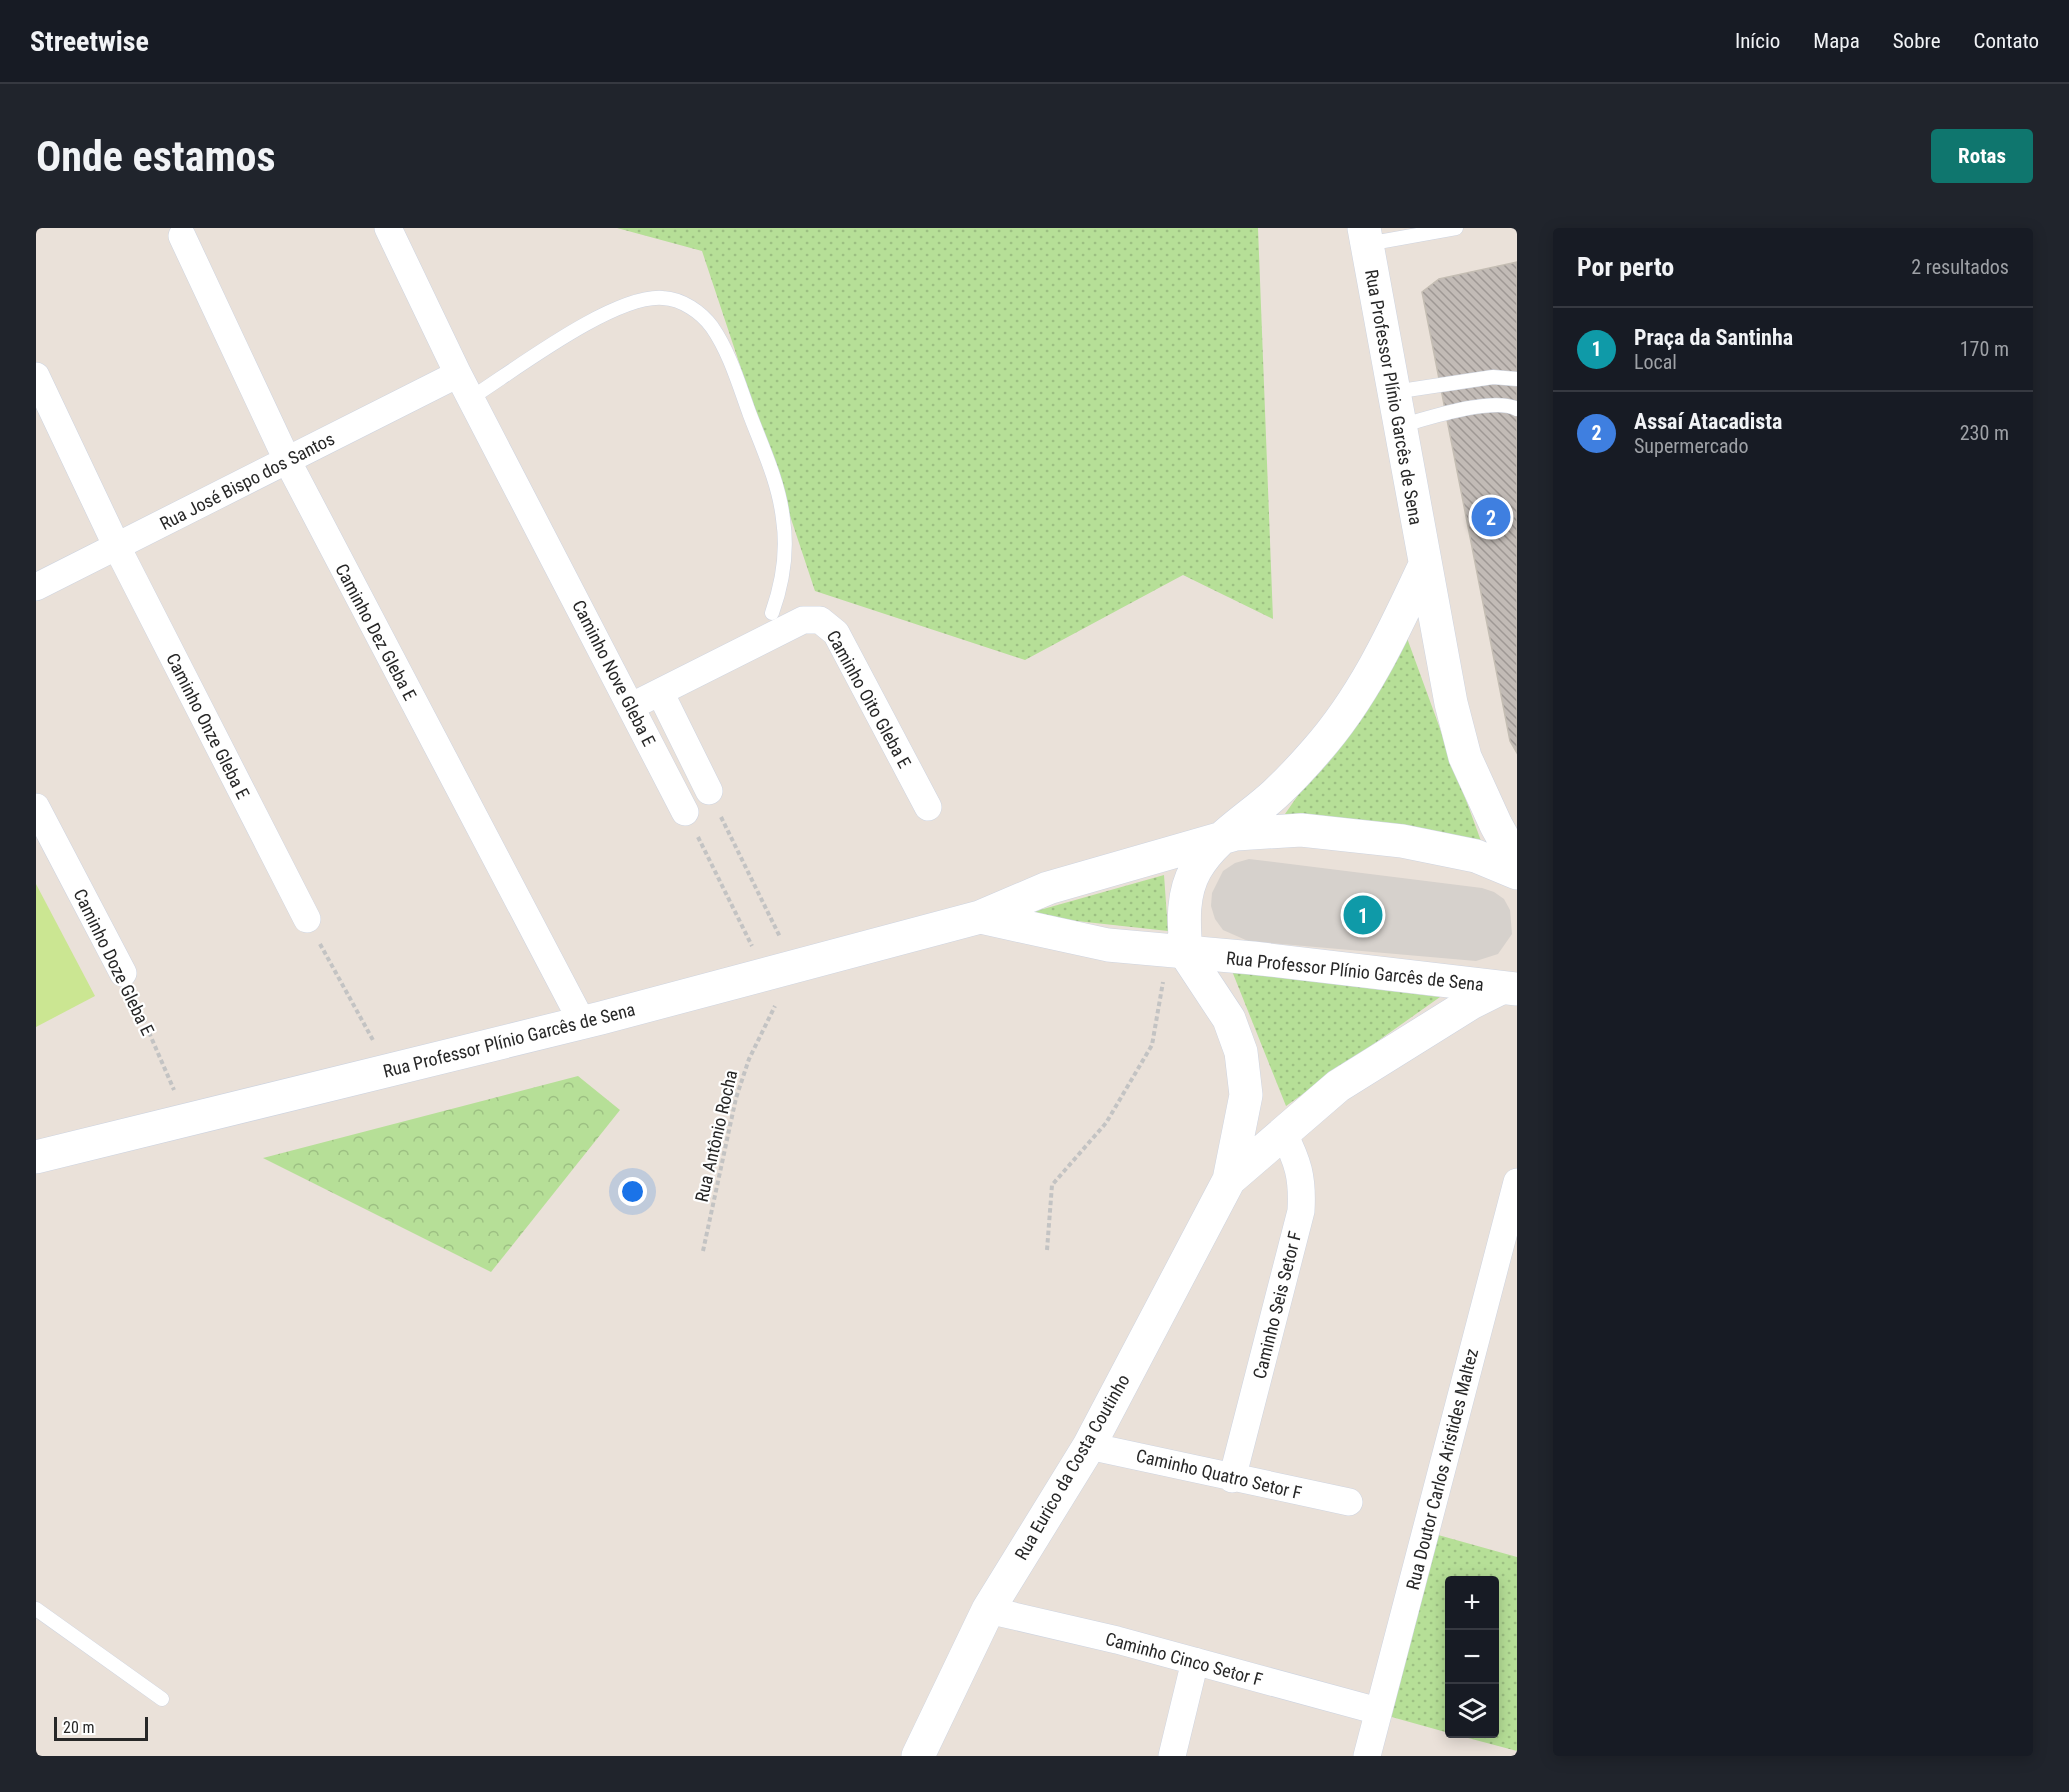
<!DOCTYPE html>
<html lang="pt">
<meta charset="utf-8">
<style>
:root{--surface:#171b24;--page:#20242c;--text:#f1f3f6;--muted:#9ea1a6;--line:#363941;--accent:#0f766e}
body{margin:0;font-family:"Roboto Condensed",sans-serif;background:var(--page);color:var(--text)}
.controls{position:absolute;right:18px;bottom:18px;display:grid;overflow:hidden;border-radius:6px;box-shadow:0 3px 15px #0003}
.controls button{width:54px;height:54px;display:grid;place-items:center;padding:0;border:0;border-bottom:2px solid var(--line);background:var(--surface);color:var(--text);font:30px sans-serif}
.scale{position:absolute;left:18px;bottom:15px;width:94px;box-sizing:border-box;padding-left:6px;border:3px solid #272727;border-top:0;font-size:16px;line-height:21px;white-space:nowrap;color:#272727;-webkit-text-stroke:4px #fff;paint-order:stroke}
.you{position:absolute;left:597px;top:964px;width:21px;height:21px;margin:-15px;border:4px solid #fff;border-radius:50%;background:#1a73e8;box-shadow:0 0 0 9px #1a73e833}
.badge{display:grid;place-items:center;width:39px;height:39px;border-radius:50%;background:var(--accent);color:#fff;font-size:20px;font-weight:700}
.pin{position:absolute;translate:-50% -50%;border:3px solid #fff;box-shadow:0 2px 6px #0006}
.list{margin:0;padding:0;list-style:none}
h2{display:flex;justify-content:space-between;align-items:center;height:78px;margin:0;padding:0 24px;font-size:26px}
h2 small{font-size:20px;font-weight:400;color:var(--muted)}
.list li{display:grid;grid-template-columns:39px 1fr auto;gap:18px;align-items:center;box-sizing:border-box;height:84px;padding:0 24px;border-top:2px solid var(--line)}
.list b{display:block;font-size:22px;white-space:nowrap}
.list p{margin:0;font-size:20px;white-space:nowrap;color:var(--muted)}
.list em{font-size:20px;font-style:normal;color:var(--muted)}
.icon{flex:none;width:33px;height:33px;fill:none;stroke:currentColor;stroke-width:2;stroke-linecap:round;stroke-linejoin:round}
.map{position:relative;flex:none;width:1481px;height:1528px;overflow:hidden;border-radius:6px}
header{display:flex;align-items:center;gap:36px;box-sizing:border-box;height:84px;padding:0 30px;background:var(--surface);border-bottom:2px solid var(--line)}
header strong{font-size:28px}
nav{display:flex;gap:33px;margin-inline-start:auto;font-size:21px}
.intro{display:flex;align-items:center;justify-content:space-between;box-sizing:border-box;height:144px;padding:0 36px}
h1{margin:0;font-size:42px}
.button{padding:15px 27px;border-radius:6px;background:var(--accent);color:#fff;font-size:21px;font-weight:700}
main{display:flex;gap:36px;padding:0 36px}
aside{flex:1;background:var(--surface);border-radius:6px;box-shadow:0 3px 15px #0003}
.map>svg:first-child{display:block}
</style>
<header>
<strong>Streetwise</strong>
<nav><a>Início</a><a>Mapa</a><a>Sobre</a><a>Contato</a></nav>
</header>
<div class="intro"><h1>Onde estamos</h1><a class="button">Rotas</a></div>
<main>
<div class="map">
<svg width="1481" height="1528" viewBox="0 0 1481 1528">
<defs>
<pattern id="grass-dots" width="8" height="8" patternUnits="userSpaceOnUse" patternTransform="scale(1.5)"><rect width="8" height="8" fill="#b6df97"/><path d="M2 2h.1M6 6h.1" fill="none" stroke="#9cbf82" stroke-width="1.8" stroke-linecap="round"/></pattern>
<pattern id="forest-crowns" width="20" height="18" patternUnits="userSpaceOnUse" patternTransform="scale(1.5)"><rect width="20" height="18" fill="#b6df97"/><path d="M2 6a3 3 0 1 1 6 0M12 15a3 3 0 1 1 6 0" fill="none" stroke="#9cbf82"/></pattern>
<pattern id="building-back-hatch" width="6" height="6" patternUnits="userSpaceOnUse" patternTransform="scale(1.5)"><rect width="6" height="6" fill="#c2bbb6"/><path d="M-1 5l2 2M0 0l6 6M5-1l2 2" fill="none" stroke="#9e9894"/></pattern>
</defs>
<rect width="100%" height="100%" fill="#eae1d9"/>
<path fill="url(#grass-dots)" d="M581 0H1222L1237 391 1147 347 989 432 779 363 666 23Z
M1371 410 1445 613 1249 586Z
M1128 647 1132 703 986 687Z
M1196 743 1404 769 1250 878Z
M1395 1305 1481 1329V1523L1417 1506H1458V1352H1414L1413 1505 1345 1486Z"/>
<path fill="url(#forest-crowns)" d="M542 848 584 882 455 1044 227 930Z"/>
<path fill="#cbe692" d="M0 656 59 768 0 799Z"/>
<path fill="#d6d1cc" d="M1213 631 1446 660 1458 664 1468 671 1474 682 1476 706 1462 726 1440 733 1212 713 1187 702 1179 691 1175 678 1176 665 1187 643 1199 635Z"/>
<path fill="url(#building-back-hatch)" stroke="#c4bdb3" stroke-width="1.5" d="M1481 34V525L1474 513 1386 64 1403 51Z"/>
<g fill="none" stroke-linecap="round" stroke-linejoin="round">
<defs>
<path id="service" d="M1331 16 1420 0
M1358 164 1457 149 1481 151
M435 170C479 142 578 66 627 70 646 71 665 84 676 99 694 125 703 157 714 187 727 221 743 255 747 291 752 324 747 354 736 385
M1364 198C1390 191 1457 168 1481 181
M0 1381 126 1471"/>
<path id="minor" d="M352 0 422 146 649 584
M146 8 251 232 546 794
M0 148 81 319 271 691
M0 359 422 146
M624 464 673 563
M596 478 767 392H784L800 405 892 579
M0 579 87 745
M1053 1218 1313 1274
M1196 1251 1265 983C1267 949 1262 934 1247 904
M952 1382 1081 1412 1342 1483
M1136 1528 1159 1433
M1331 1528 1481 954"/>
<path id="tertiary" d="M1193 952 1302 858 1435 775 1465 760
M882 1528 952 1382 1053 1218 1193 952 1210 867 1205 824 1193 791 1150 726"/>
<path id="secondary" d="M1328 0 1415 475 1429 529 1460 597 1481 635
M944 689 1072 717 1217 730 1481 761
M1150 726C1148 697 1145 667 1160 641 1179 609 1212 591 1239 566 1253 553 1267 538 1280 523 1328 469 1358 403 1388 339
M0 929 565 790 944 689 1012 660 1200 606 1265 602 1366 613 1440 628 1481 645"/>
</defs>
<use href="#service" stroke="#ced4e0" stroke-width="15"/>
<use href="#minor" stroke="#ced4e0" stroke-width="28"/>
<use href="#tertiary" stroke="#ced4e0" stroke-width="34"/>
<use href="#secondary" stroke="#ced4e0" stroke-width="34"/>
<path stroke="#c3c3c3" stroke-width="4" stroke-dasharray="4.5 3" stroke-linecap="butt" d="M685 589 744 709
M662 609 716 718
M284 716 338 814
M98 770 138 862
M1011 1022 1016 957 1070 895 1116 817 1127 754
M667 1023 700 870 713 831 739 778"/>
<use href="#service" stroke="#fff" stroke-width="14"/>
<use href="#minor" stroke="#fff" stroke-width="27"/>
<use href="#tertiary" stroke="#fff" stroke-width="33"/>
<use href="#secondary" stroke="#fff" stroke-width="33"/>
</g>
<g text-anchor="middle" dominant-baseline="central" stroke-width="4.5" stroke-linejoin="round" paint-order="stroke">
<g font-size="18" fill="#272727" stroke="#fff">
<text transform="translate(1358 169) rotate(80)">Rua Professor Plínio Garcês de Sena</text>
<text transform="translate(211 253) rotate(-27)">Rua José Bispo dos Santos</text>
<text transform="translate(340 404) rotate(62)">Caminho Dez Gleba E</text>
<text transform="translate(578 445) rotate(63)">Caminho Nove Gleba E</text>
<text transform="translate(833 471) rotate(61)">Caminho Oito Gleba E</text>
<text transform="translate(172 498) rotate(63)">Caminho Onze Gleba E</text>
<text transform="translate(78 734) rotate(64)">Caminho Doze Gleba E</text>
<text transform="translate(1319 743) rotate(6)">Rua Professor Plínio Garcês de Sena</text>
<text transform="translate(473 812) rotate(-14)">Rua Professor Plínio Garcês de Sena</text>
<text transform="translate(680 908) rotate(-77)">Rua Antônio Rocha</text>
<text transform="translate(1241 1077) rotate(-76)">Caminho Seis Setor F</text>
<text transform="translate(1036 1239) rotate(-60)">Rua Eurico da Costa Coutinho</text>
<text transform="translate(1406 1241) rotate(-76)">Rua Doutor Carlos Aristides Maltez</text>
<text transform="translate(1183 1246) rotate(13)">Caminho Quatro Setor F</text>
<text transform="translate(1148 1431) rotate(15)">Caminho Cinco Setor F</text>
</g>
</g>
</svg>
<div class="controls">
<button>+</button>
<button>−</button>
<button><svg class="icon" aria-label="layers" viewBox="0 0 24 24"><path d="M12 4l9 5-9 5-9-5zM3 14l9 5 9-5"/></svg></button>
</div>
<div class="scale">20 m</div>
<div class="you"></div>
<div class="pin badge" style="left:1327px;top:687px;background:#0f9aa8">1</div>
<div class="pin badge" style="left:1455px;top:289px;background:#3f7fe0">2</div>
</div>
<aside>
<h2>Por perto<small>2 resultados</small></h2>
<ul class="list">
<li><span class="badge" style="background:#0f9aa8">1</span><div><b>Praça da Santinha</b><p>Local</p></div><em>170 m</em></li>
<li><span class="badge" style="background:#3f7fe0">2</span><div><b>Assaí Atacadista</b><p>Supermercado</p></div><em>230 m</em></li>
</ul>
</aside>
</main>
